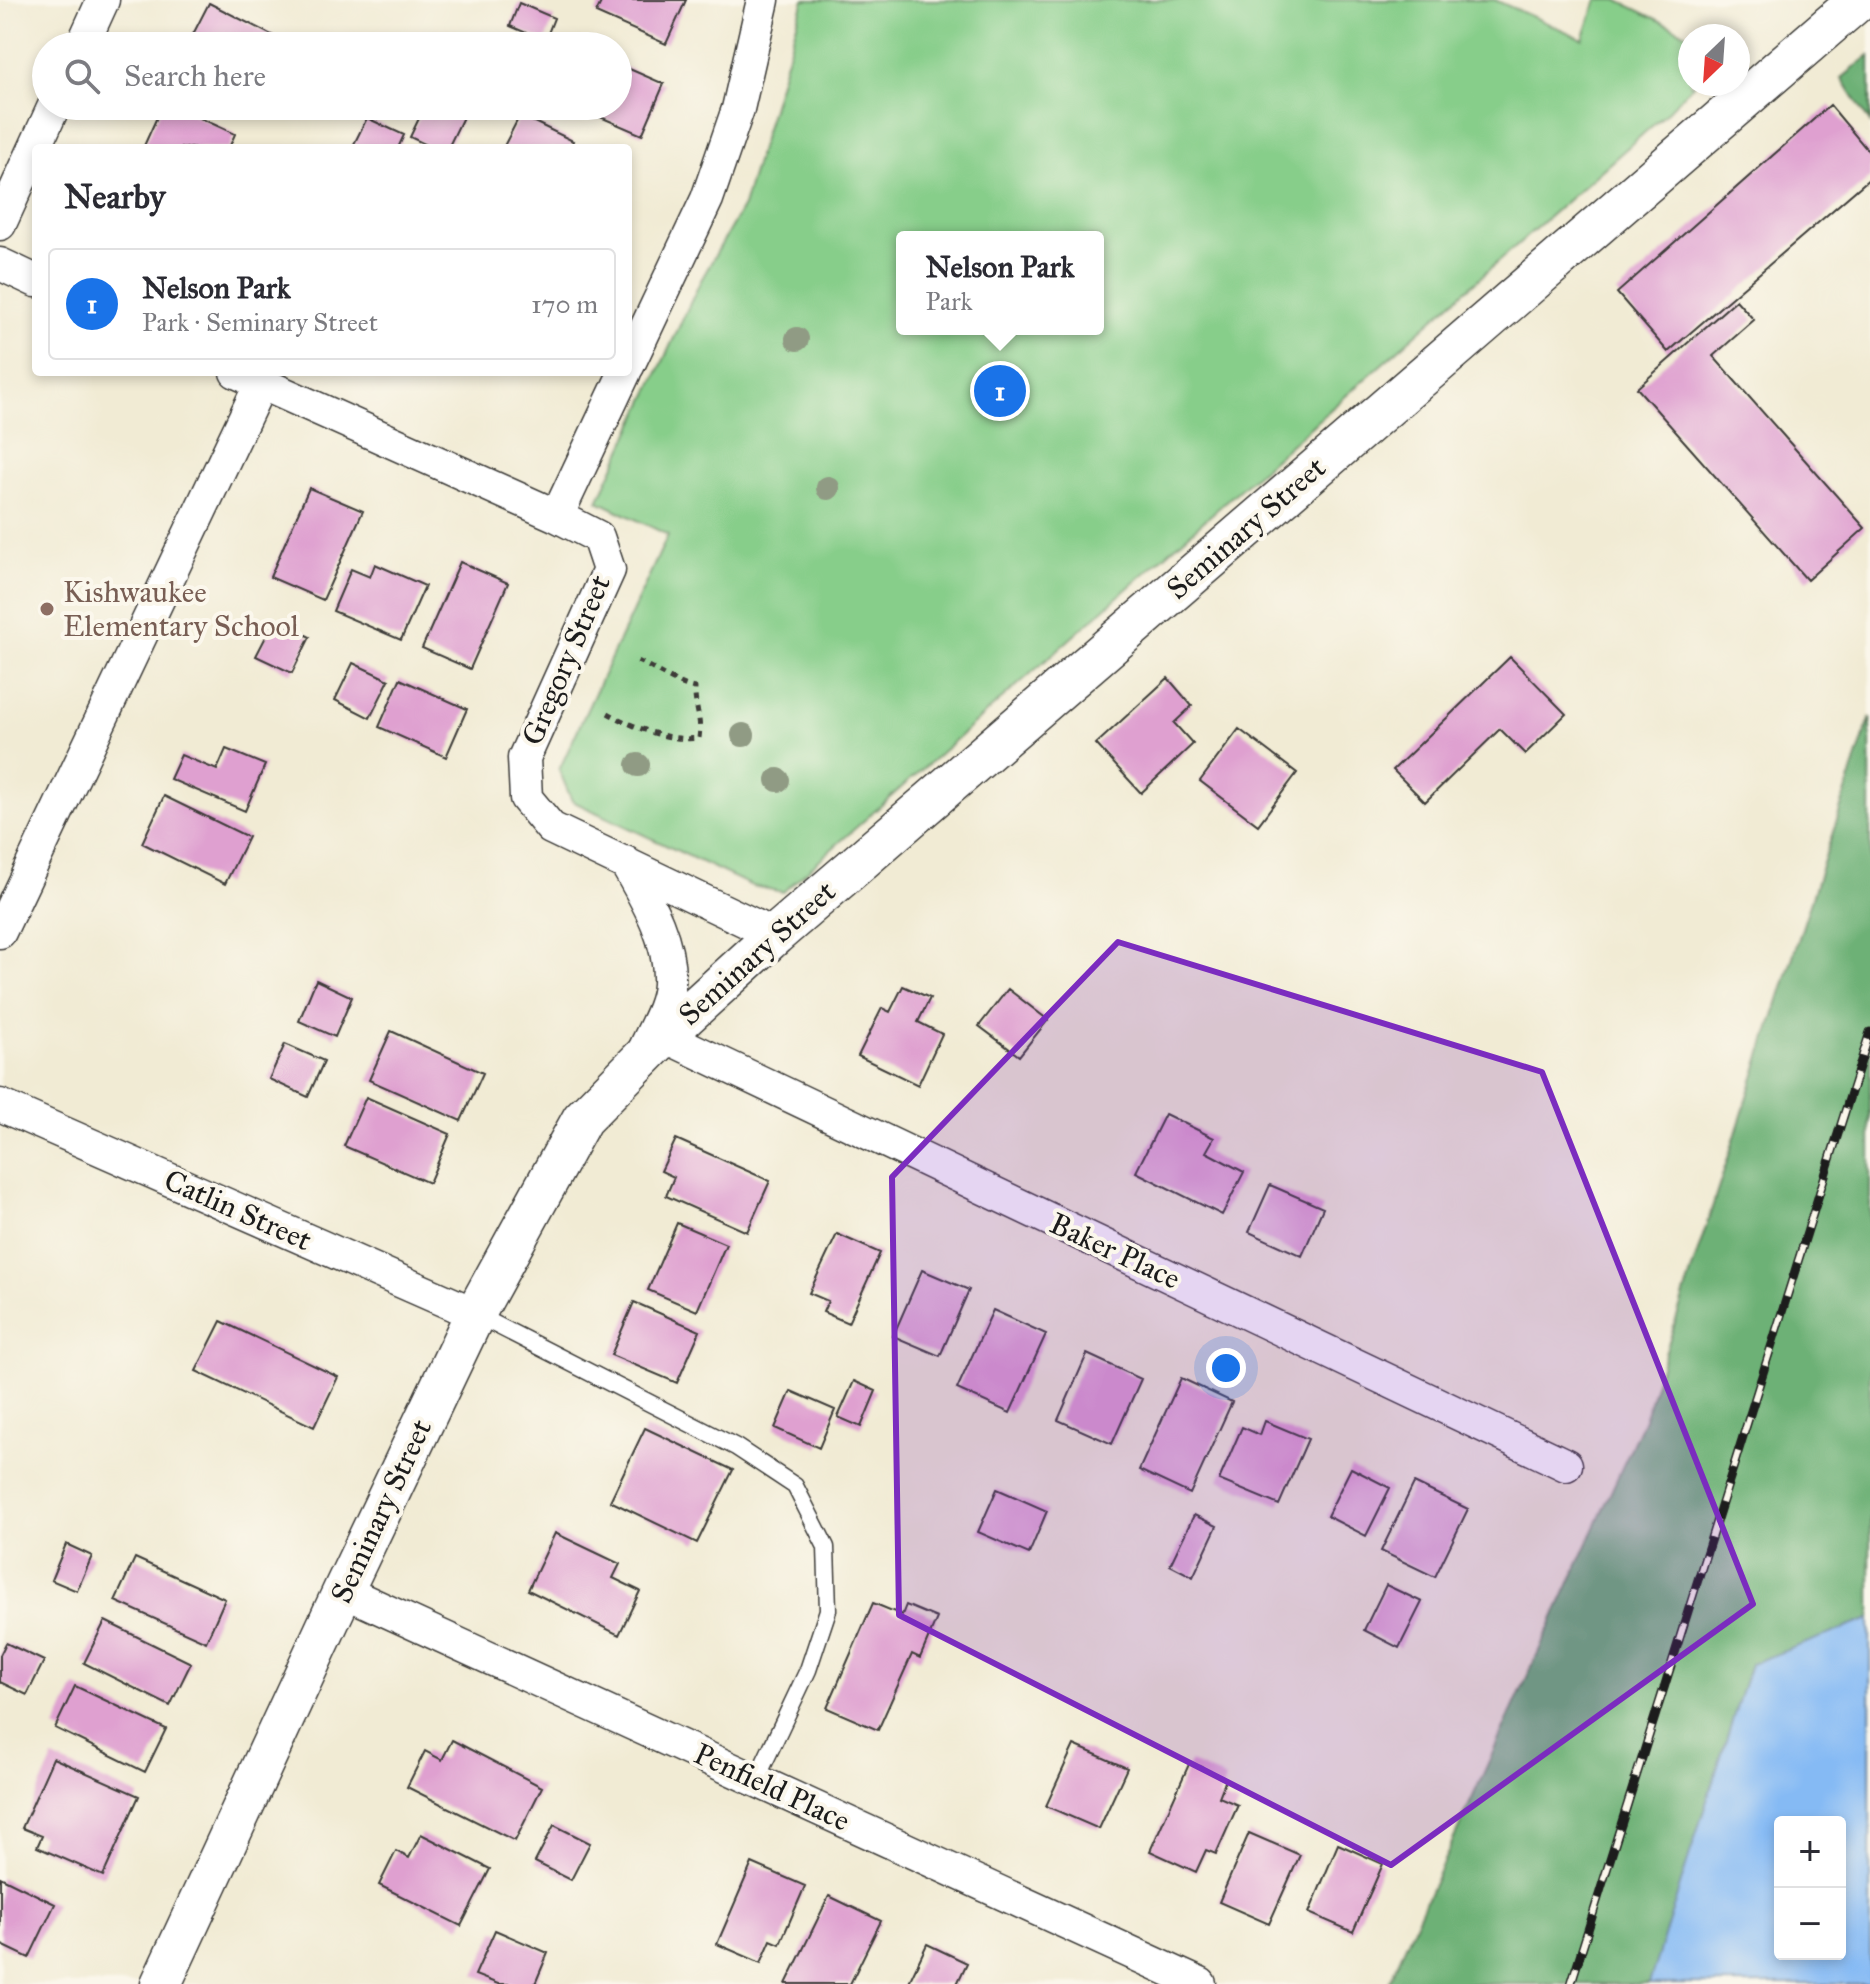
<!DOCTYPE html>
<meta charset="utf-8">
<style>
:root{--surface:#fff;--page:#f2f2f3;--text:#2b2b33;--muted:#7c7c81;--line:#e1e1e2;--accent:#1a73e8}
body{margin:0;font-family:"IM FELL Great Primer",serif;background:var(--page);color:var(--text)}
.controls{position:absolute;right:24px;bottom:24px;display:grid;overflow:hidden;border-radius:8px;box-shadow:0 4px 12px #0003}
.controls button{width:72px;height:72px;display:grid;place-items:center;padding:0;border:0;border-bottom:2px solid var(--line);background:var(--surface);color:var(--text);font:40px sans-serif}
.compass{position:absolute;left:1678px;top:24px;width:72px;height:72px;border-radius:50%;background:var(--surface);box-shadow:0 4px 12px #0003;rotate:205deg}
.you{position:absolute;left:1226px;top:1368px;width:28px;height:28px;margin:-20px;border:6px solid #fff;border-radius:50%;background:#1a73e8;box-shadow:0 0 0 12px #1a73e833}
.badge{display:grid;place-items:center;width:52px;height:52px;border-radius:50%;background:var(--accent);color:#fff;font-size:26px;font-weight:700}
.pin{position:absolute;translate:-50% -50%;border:4px solid #fff;box-shadow:0 2px 8px #0006}
.popup{position:absolute;left:896px;top:231px;width:208px;height:104px;box-sizing:border-box;display:grid;place-content:center;border-radius:8px;background:var(--surface);filter:drop-shadow(0 2px 6px #0005);font-size:26px;white-space:nowrap;color:var(--muted)}
.popup b{font-size:30px;color:var(--text)}
.popup::after{content:'';position:absolute;left:50%;top:100%;margin-left:-16px;border:16px solid transparent;border-top-color:var(--surface)}
.list{margin:0;padding:0;list-style:none}
h2{display:flex;justify-content:space-between;align-items:center;height:104px;margin:0;padding:0 32px;font-size:34px}
h2 small{font-size:26px;font-weight:400;color:var(--muted)}
.list li{display:grid;grid-template-columns:52px 1fr auto;gap:24px;align-items:center;box-sizing:border-box;height:112px;margin:0 16px 16px;padding:0 16px;border:2px solid var(--line);border-radius:8px}
.list b{display:block;font-size:30px;white-space:nowrap}
.list p{margin:0;font-size:26px;white-space:nowrap;color:var(--muted)}
.list em{font-size:26px;font-style:normal;color:var(--muted)}
.icon{flex:none;width:44px;height:44px;fill:none;stroke:currentColor;stroke-width:2;stroke-linecap:round;stroke-linejoin:round}
.map{position:relative;flex:none;width:1870px;height:1984px;overflow:hidden}
.search{position:absolute;background:var(--surface);box-shadow:0 4px 12px #0003;left:32px;top:32px;width:600px;height:88px;display:flex;align-items:center;gap:20px;box-sizing:border-box;padding:0 28px;border-radius:44px;color:var(--muted);font-size:30px}
.panel{position:absolute;background:var(--surface);box-shadow:0 4px 12px #0003;left:32px;top:144px;width:600px;height:232px;border-radius:8px}
.map>svg:first-child{display:block}
</style>
<div class="map">
<svg width="1870" height="1984" viewBox="0 0 1870 1984">
<rect width="100%" height="100%" fill="#fbf7ec"/>
<filter id="ink" filterUnits="userSpaceOnUse"><feTurbulence type="fractalNoise" baseFrequency=".0125" numOctaves="2"/><feDisplacementMap in="SourceGraphic" scale="16" xChannelSelector="R" yChannelSelector="G"/><feConvolveMatrix kernelMatrix="1 2 1 2 8 2 1 2 1" color-interpolation-filters="sRGB"/></filter>
<filter id="wash" filterUnits="userSpaceOnUse"><feTurbulence type="fractalNoise" baseFrequency=".006" numOctaves="4" result="noise"/><feDisplacementMap in="SourceGraphic" scale="32" xChannelSelector="R" yChannelSelector="G"/><feGaussianBlur stdDeviation="1.8" result="paint"/><feColorMatrix in="noise" values="0 0 0 0 0 0 0 0 0 0 0 0 0 0 0 0 0 1.4 0 .05"/><feComposite in="paint" operator="in"/></filter>
<g filter="url(#wash)">
<rect width="100%" height="100%" fill="#f1ebd4"/>
<path fill="#87ce8a" stroke="#527553" stroke-width="2" fill-rule="evenodd" d="M804 0H1495L1583 39 1597 0H1617L1692 36 1690 84H1694L1661 118 783 892 752 886 572 801 559 770 668 535 598 501 700 282 743 206ZM902 237H1098V329H902Z"/>
<path fill="#6db176" stroke="#446649" stroke-width="2" d="M1870 55V123L1842 78Z
M1870 717V1619L1750 1665 1651 1984H1388L1644 1419Z"/>
<path fill="#85baf4" stroke="#506b88" stroke-width="2" fill-rule="evenodd" d="M1870 1619V1984H1649L1750 1664ZM1780 1822H1840V1954H1780Z"/>
<g id="blocks">
<path fill="#dfa0d0" d="M602 0H686L666 44 596 13Z
M209 3 293 46H187Z
M519 3 554 18 545 41 510 26Z
M618 64 664 84 642 135 575 106H618Z
M1830 105 1870 153V178L1668 352 1617 293Z
M162 106H174L235 134 229 148H143Z
M425 106H446L464 115 448 148H433L410 137Z
M520 115 573 141 570 148H503Z
M367 118 404 135 398 148H352Z
M1736 300 1754 320 1713 356 1865 528 1807 580 1637 388Z
M309 488 363 511 323 600 270 577Z
M460 562 508 583 470 669 422 648Z
M375 564 425 586 401 640 333 611 351 569 370 577Z
M275 619 310 637 292 673 256 656Z
M1510 657 1566 714 1525 754 1500 729 1425 802 1393 770Z
M353 663 389 680 370 718 335 700Z
M1168 678 1192 706 1174 723 1193 744 1141 793 1096 744Z
M400 679 467 709 446 757 379 727Z
M1239 729 1297 773 1258 825 1200 781Z
M226 749 265 765 245 811 170 779 181 755 217 770Z
M164 796 248 837 225 884 142 843Z
M316 980 352 997 335 1037 299 1021Z
M903 986 930 998 918 1022 942 1034 918 1085 858 1056 882 1008 890 1012Z
M1008 989 1048 1020 1019 1056 979 1026Z
M391 1031 483 1073 461 1121 369 1080Z
M285 1044 324 1061 308 1097 269 1079Z
M366 1097 450 1134 429 1183 344 1146Z
M1165 1114 1214 1138 1206 1152 1244 1172 1222 1215 1136 1172Z
M676 1139 770 1181 747 1232 666 1196 674 1177 661 1171Z
M1270 1185 1323 1208 1302 1256 1249 1232Z
M677 1223 726 1244 697 1311 648 1290Z
M837 1234 880 1253 848 1323 823 1312 828 1301 809 1293Z
M922 1270 969 1290 940 1356 893 1336Z
M634 1302 700 1331 677 1383 611 1355Z
M993 1310 1046 1334 1010 1413 957 1389Z
M221 1321 338 1377 314 1427 196 1371Z
M1087 1354 1141 1379 1112 1444 1058 1420Z
M1181 1378 1232 1402 1190 1494 1139 1470Z
M854 1381 876 1391 861 1427 838 1417Z
M791 1391 835 1410 819 1448 775 1428Z
M1265 1421 1308 1439 1279 1505 1219 1480 1242 1427 1260 1435Z
M645 1428 733 1470 697 1543 610 1501Z
M1351 1468 1390 1488 1366 1536 1327 1516Z
M1414 1483 1468 1509 1435 1577 1381 1551Z
M997 1489 1047 1511 1029 1554 978 1532Z
M1194 1515 1217 1526 1193 1577 1170 1565Z
M555 1533 620 1564 613 1578 640 1591 619 1635 528 1590Z
M66 1544 92 1556 77 1591 51 1580Z
M135 1558 225 1599 206 1642 115 1601Z
M1386 1585 1422 1602 1399 1648 1364 1630Z
M873 1603 902 1615 906 1605 937 1618 920 1658 912 1654 878 1730 827 1708Z
M105 1621 191 1663 170 1706 84 1663Z
M6 1643 44 1661 27 1695 0 1682V1655Z
M75 1686 166 1729 145 1772 55 1728Z
M452 1740 542 1787 515 1841 407 1787 425 1751 442 1760Z
M1074 1745 1127 1768 1099 1829 1046 1806Z
M53 1758 139 1796 103 1876 37 1847 42 1836 22 1828Z
M1190 1762 1226 1779 1219 1797 1238 1805 1216 1854 1206 1850 1196 1872 1150 1851Z
M554 1825 590 1843 571 1880 535 1862Z
M1249 1833 1300 1855 1269 1924 1219 1902Z
M421 1834 490 1869 461 1926 379 1885 396 1851 409 1858Z
M1338 1844 1383 1864 1353 1932 1309 1913Z
M752 1863 805 1886 780 1944 771 1940 761 1963 717 1944Z
M0 1877 55 1904 29 1958 0 1944Z
M829 1896 881 1921 850 1984H786Z
M495 1930 548 1953 535 1984H498L475 1975Z
M927 1944 967 1963 957 1984H908Z"/>
</g>
</g>
<g filter="url(#ink)">
<use href="#blocks" fill-opacity="0" stroke="#3c3b38" stroke-width="2"/>
<g fill="none" stroke-linecap="round" stroke-linejoin="round">
<defs>
<path id="service" d="M475 1314 736 1447 795 1486 826 1547 828 1610 808 1670 756 1780"/>
<path id="minor" d="M82 46 103 0
M0 224 54 106
M0 264 36 281
M628 366 707 199 738 109 763 0
M236 372 557 516 598 537 609 570 524 758 526 798 551 828 775 935
M557 516 625 372
M625 862C646 899 671 939 669 984 668 1006 654 1028 645 1048
M0 932 261 383
M664 1036 1566 1465
M0 1105 475 1314
M343 1591 1200 1984"/>
<path id="tertiary" d="M161 1984 343 1591 475 1314 582 1119 664 1036 775 935 1859 0"/>
</defs>
<use href="#service" stroke="#3c3b38" stroke-width="19"/>
<use href="#minor" stroke="#3c3b38" stroke-width="35"/>
<use href="#tertiary" stroke="#3c3b38" stroke-width="43"/>
<path stroke="#3c3b38" stroke-width="5" stroke-dasharray="6 6" stroke-linecap="butt" d="M608 713C633 727 669 742 699 738 702 717 694 707 695 688 672 683 655 668 633 659"/>
<use href="#service" stroke="#fff" stroke-width="16"/>
<use href="#minor" stroke="#fff" stroke-width="32"/>
<use href="#tertiary" stroke="#fff" stroke-width="40"/>
<defs>
<path id="rail" d="M1571 1984 1870 1032"/>
</defs>
<use href="#rail" stroke="#1c1c1c" stroke-width="9"/>
<use href="#rail" stroke="#fbf7ec" stroke-width="6" stroke-dasharray="18" stroke-linecap="butt"/>
</g>
<g fill="#909b84">
<circle cx="797" cy="339" r="12"/>
<circle cx="828" cy="488" r="12"/>
<circle cx="743" cy="735" r="12"/>
<circle cx="638" cy="765" r="12"/>
<circle cx="778" cy="780" r="12"/>
</g>
</g>
<path fill="#7b2cbf" fill-opacity="0.2" stroke="#7b2cbf" stroke-width="6" stroke-linejoin="round" d="M1118 942 1542 1072 1753 1604 1391 1865 899 1615 892 1177Z"/>
<circle fill="#8d6e63" stroke="#fbf7ec" stroke-width="3" cx="47" cy="609" r="8"/>
<g text-anchor="middle" dominant-baseline="central" stroke-width="8" stroke-linejoin="round" paint-order="stroke">
<g font-size="30" fill="#1c1c1c" stroke="#fbf7ec">
<text transform="translate(1246 528) rotate(-41)">Seminary Street</text>
<text transform="translate(566 660) rotate(-67)">Gregory Street</text>
<text transform="translate(757 953) rotate(-42)">Seminary Street</text>
<text transform="translate(238 1210) rotate(24)">Catlin Street</text>
<text transform="translate(1115 1251) rotate(25)">Baker Place</text>
<text transform="translate(381 1511) rotate(-65)">Seminary Street</text>
<text transform="translate(772 1787) rotate(25)">Penfield Place</text>
</g>
<g font-size="30" fill="#785e54" stroke="#fbf7ec" text-anchor="start">
<text x="63" y="592">Kishwaukee<tspan x="63" dy="34">Elementary School</tspan></text>
</g>
</g>
</svg>
<div class="controls">
<button>+</button>
<button>−</button>
</div>
<svg class="compass" viewBox="-18 -18 36 36"><path d="M0-13l5 13h-10z" fill="#e53935"/><path d="M0 13l5-13h-10z" fill="#7c7c81"/></svg>
<div class="you"></div>
<div class="pin badge" style="left:1000px;top:391px">1</div>
<div class="popup"><b>Nelson Park</b>Park</div>
<div class="search"><svg class="icon" aria-label="search" viewBox="0 0 24 24"><circle cx="10" cy="10" r="6"/><path d="M15 15l6 6"/></svg>Search here</div>
<section class="panel">
<h2>Nearby<small></small></h2>
<ul class="list">
<li><span class="badge">1</span><div><b>Nelson Park</b><p>Park · Seminary Street</p></div><em>170 m</em></li>
</ul>
</section>
</div>
